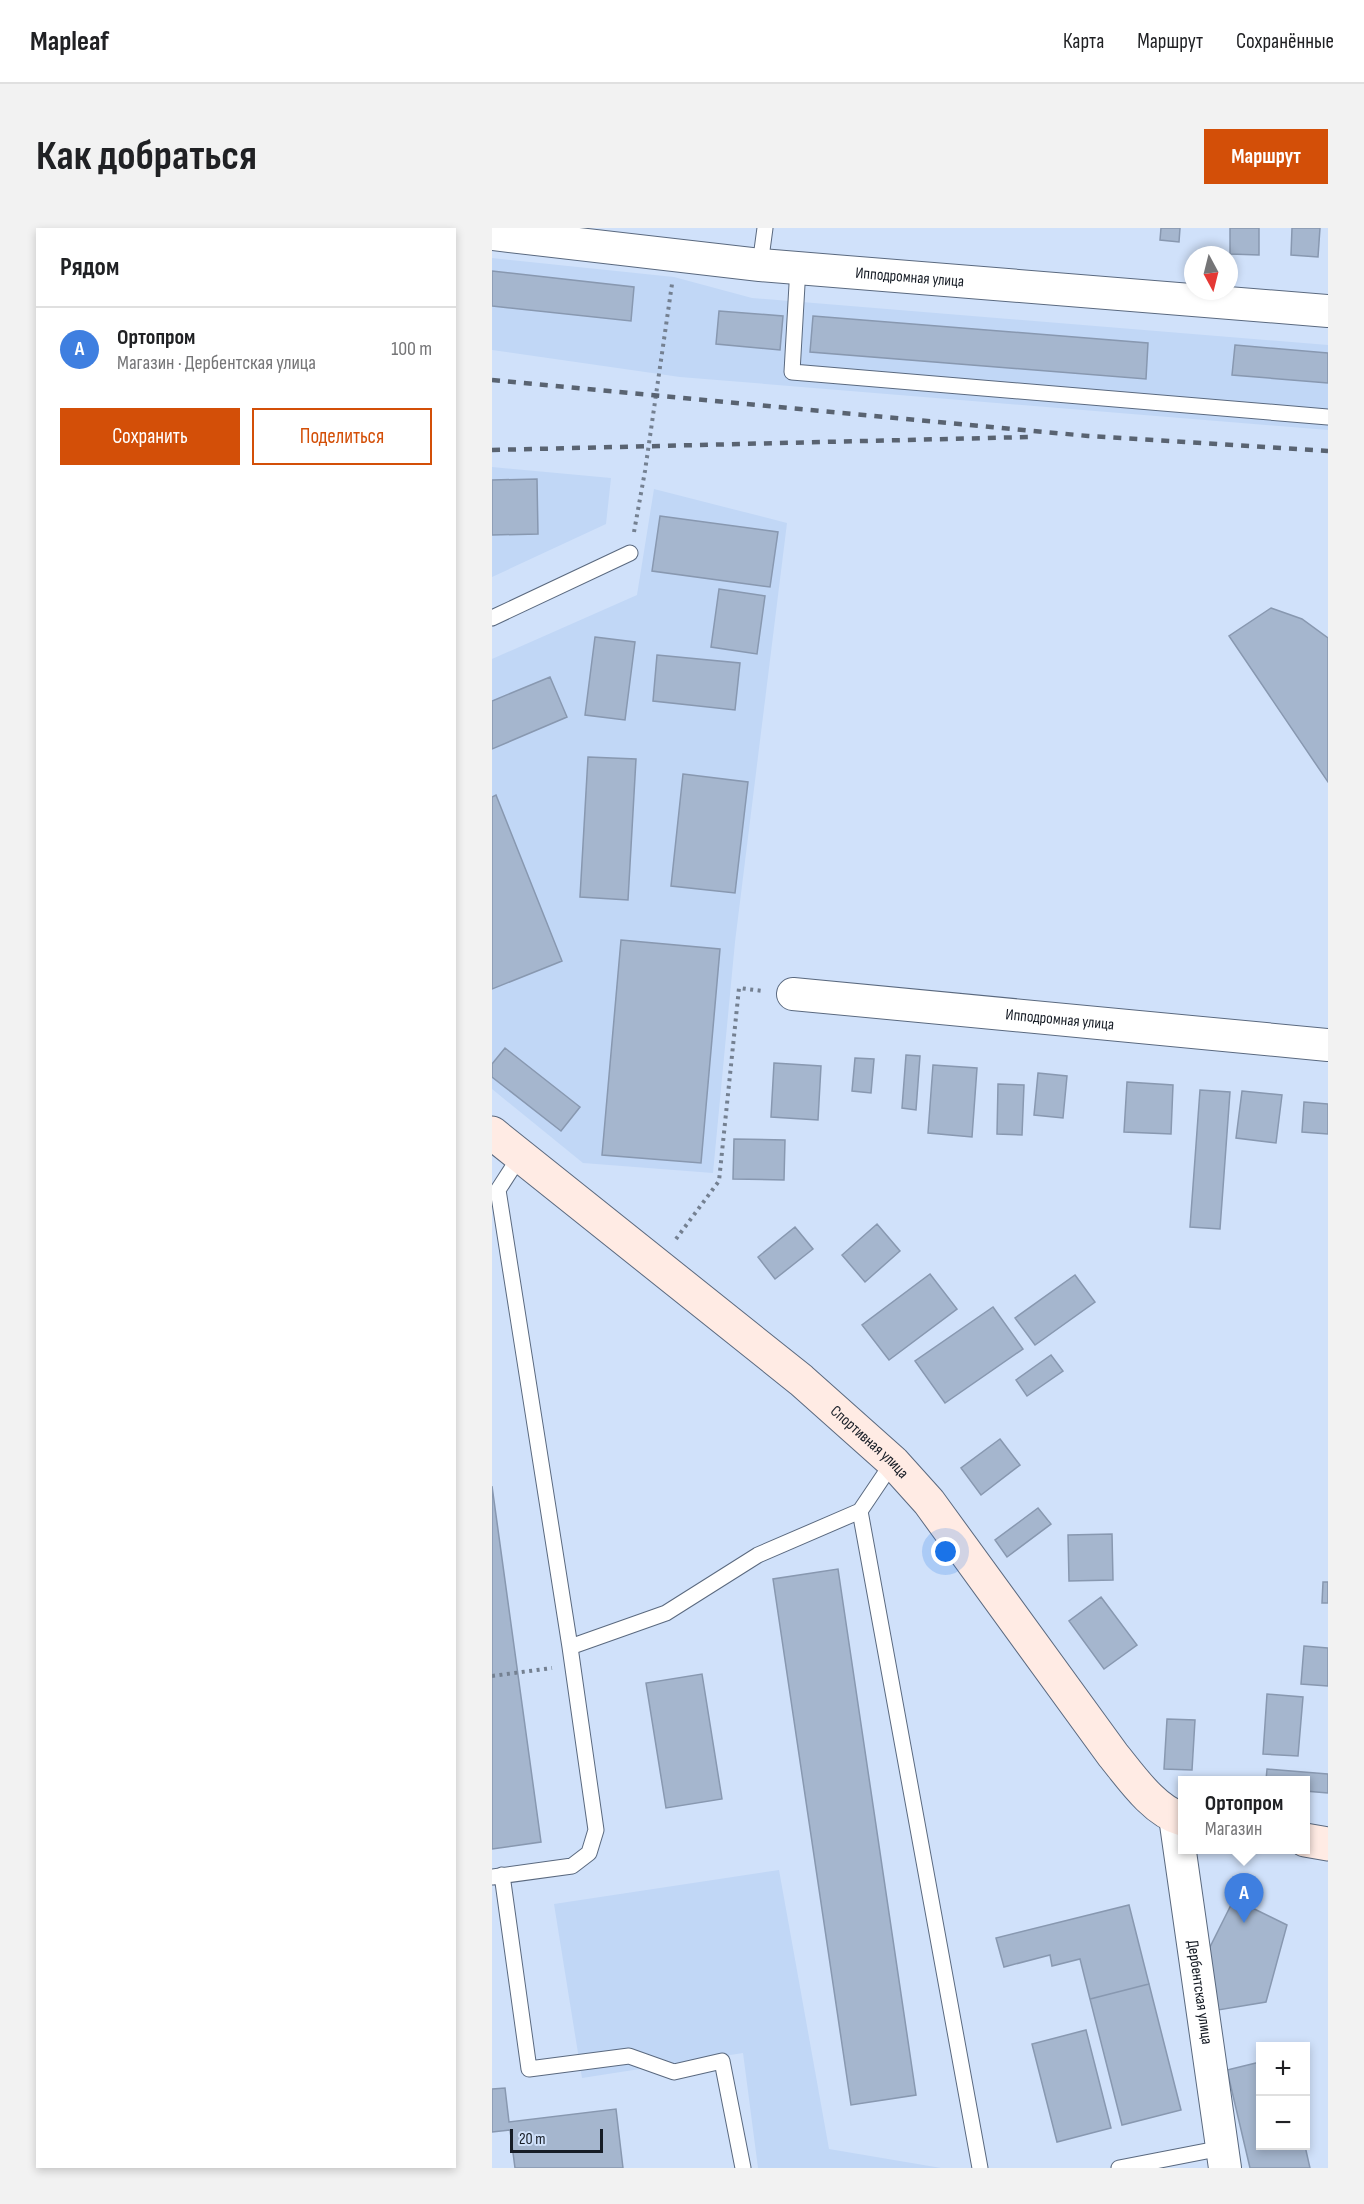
<!DOCTYPE html>
<html lang="ru">
<meta charset="utf-8">
<style>
:root{--surface:#fff;--page:#f2f2f2;--text:#202124;--muted:#757577;--line:#e0e0e0;--accent:#d34f08}
body{margin:0;font-family:"Sofia Sans Condensed",sans-serif;background:var(--page);color:var(--text)}
.controls{position:absolute;right:18px;bottom:18px;display:grid;overflow:hidden;border-radius:0px;box-shadow:0 3px 9px #0003}
.controls button{width:54px;height:54px;display:grid;place-items:center;padding:0;border:0;border-bottom:2px solid var(--line);background:var(--surface);color:var(--text);font:30px sans-serif}
.compass{position:absolute;left:692px;top:18px;width:54px;height:54px;border-radius:50%;background:var(--surface);box-shadow:0 3px 9px #0003;rotate:173deg}
.scale{position:absolute;left:18px;bottom:15px;width:93px;box-sizing:border-box;padding-left:6px;border:3px solid #161c25;border-top:0;font-size:16px;line-height:21px;white-space:nowrap;color:#161c25;-webkit-text-stroke:4px #d0e1fa;paint-order:stroke}
.you{position:absolute;left:454px;top:1324px;width:21px;height:21px;margin:-15px;border:4px solid #fff;border-radius:50%;background:#1a73e8;box-shadow:0 0 0 9px #1a73e833}
.badge{display:grid;place-items:center;width:39px;height:39px;border-radius:50%;background:var(--accent);color:#fff;font-size:20px;font-weight:700}
.pin{position:absolute;translate:-50% -50px;filter:drop-shadow(0 2px 3px #0008)}
.pin::after{content:'';position:absolute;top:32px;width:21px;height:18px;background:inherit;clip-path:polygon(0 0,100% 0,50% 100%)}
.popup{position:absolute;left:686px;top:1548px;width:132px;height:78px;box-sizing:border-box;display:grid;place-content:center;border-radius:0px;background:var(--surface);filter:drop-shadow(0 2px 4px #0005);font-size:20px;white-space:nowrap;color:var(--muted)}
.popup b{font-size:22px;color:var(--text)}
.popup::after{content:'';position:absolute;left:50%;top:100%;margin-left:-12px;border:12px solid transparent;border-top-color:var(--surface)}
.list{margin:0;padding:0;list-style:none}
h2{display:flex;justify-content:space-between;align-items:center;height:78px;margin:0;padding:0 24px;font-size:26px}
h2 small{font-size:20px;font-weight:400;color:var(--muted)}
.list li{display:grid;grid-template-columns:39px 1fr auto;gap:18px;align-items:center;box-sizing:border-box;height:84px;padding:0 24px;border-top:2px solid var(--line)}
.list b{display:block;font-size:22px;white-space:nowrap}
.list p{margin:0;font-size:20px;white-space:nowrap;color:var(--muted)}
.list em{font-size:20px;font-style:normal;color:var(--muted)}
.actions{display:flex;gap:12px;padding:18px 24px}
.actions a{flex:1;padding:14px 0;border:2px solid var(--accent);border-radius:0px;text-align:center;font-size:21px;color:var(--accent)}
.actions .main{background:var(--accent);color:#fff}
.map{position:relative;flex:none;width:836px;height:1940px;overflow:hidden;border-radius:0px}
header{display:flex;align-items:center;gap:36px;box-sizing:border-box;height:84px;padding:0 30px;background:var(--surface);border-bottom:2px solid var(--line)}
header strong{font-size:28px}
nav{display:flex;gap:33px;margin-inline-start:auto;font-size:21px}
.intro{display:flex;align-items:center;justify-content:space-between;box-sizing:border-box;height:144px;padding:0 36px}
h1{margin:0;font-size:42px}
.button{padding:15px 27px;border-radius:0px;background:var(--accent);color:#fff;font-size:21px;font-weight:700}
main{display:flex;gap:36px;padding:0 36px}
aside{flex:1;background:var(--surface);border-radius:0px;box-shadow:0 3px 9px #0003}
.map>svg:first-child{display:block}
</style>
<header>
<strong>Mapleaf</strong>
<nav><a>Карта</a><a>Маршрут</a><a>Сохранённые</a></nav>
</header>
<div class="intro"><h1>Как добраться</h1><a class="button">Маршрут</a></div>
<main>
<aside>
<h2>Рядом<small></small></h2>
<ul class="list">
<li><span class="badge" style="background:#3f7fe0">A</span><div><b>Ортопром</b><p>Магазин · Дербентская улица</p></div><em>100 m</em></li>
</ul>
<div class="actions"><a class="main">Сохранить</a><a>Поделиться</a></div>
</aside>
<div class="map">
<svg width="836" height="1940" viewBox="0 0 836 1940">
<rect width="100%" height="100%" fill="#d0e1fa"/>
<path fill="#c1d7f6" d="M0 30 182 49 260 70 836 117V202L188 149 0 122Z
M0 239 119 250 114 296 0 349Z
M162 261 295 295 243 714 221 945 91 935 0 861V431L145 367Z
M287 1642 337 1921 449 1940H266L251 1825 90 1850 62 1676Z"/>
<path fill="#a5b6ce" stroke="#8898b0" stroke-width="1.5" d="M669 0H688L687 14 668 12Z
M738 0H767V27L738 26Z
M800 0H828L826 29 799 27Z
M0 43 142 59 139 93 0 78Z
M227 83 291 88 288 122 224 116Z
M321 88 656 115 654 151 318 124Z
M743 117 836 125V155L740 147Z
M45 251 46 306 0 307V252Z
M168 288 286 304 278 359 160 343Z
M227 361 273 368 265 426 219 419Z
M779 380 810 391 836 410V554L737 408Z
M103 409 143 414 133 492 93 487Z
M165 427 248 435 243 482 161 473Z
M58 449 75 489 0 521V473Z
M96 529 144 531 136 672 88 669Z
M191 546 256 554 243 665 179 658Z
M4 567 70 733 0 761V569Z
M129 712 228 721 209 935 110 927Z
M13 820 88 879 69 903 0 849V836Z
M414 827 428 828 424 882 410 880Z
M363 830 382 831 379 865 360 863Z
M282 835 329 838 326 892 279 889Z
M441 837 485 840 480 909 436 905Z
M546 845 575 848 571 890 542 887Z
M635 854 681 857 679 906 632 904Z
M506 856 532 857 530 907 505 906Z
M708 862 738 864 728 1001 698 999Z
M750 863 790 867 784 915 744 910Z
M812 874 836 876V906L810 904Z
M242 911 293 912 292 952 241 951Z
M385 996 408 1023 373 1054 350 1027Z
M303 999 321 1021 283 1051 266 1029Z
M438 1046 465 1081 397 1132 370 1097Z
M583 1047 603 1074 543 1117 523 1090Z
M501 1079 531 1121 453 1175 423 1133Z
M559 1127 571 1143 535 1168 524 1152Z
M508 1211 528 1237 489 1267 469 1240Z
M0 1258 49 1614 0 1621Z
M546 1280 559 1296 515 1329 503 1312Z
M620 1306 621 1352 577 1353 576 1307Z
M346 1341 424 1867 359 1877 281 1351Z
M831 1354H836V1375H830Z
M609 1369 645 1417 612 1441 577 1393Z
M812 1418 836 1420V1458L809 1456Z
M210 1446 230 1571 174 1580 154 1455Z
M775 1466 811 1469 806 1528 771 1526Z
M675 1491 703 1492 700 1542 672 1541Z
M775 1541 836 1546V1565L813 1563V1552H774Z
M742 1671 795 1697 774 1774 720 1783 713 1729Z
M637 1677 657 1756 598 1771 588 1731 560 1738 558 1727 512 1739 504 1710Z
M657 1756 689 1882 630 1897 598 1771Z
M594 1802 619 1900 565 1914 540 1816Z
M768 1834V1918H813L818 1940H758L735 1842Z
M13 1860 17 1894 124 1881 131 1940H23L18 1902 0 1904V1861Z"/>
<g fill="none" stroke-linecap="round" stroke-linejoin="round">
<defs>
<path id="service" d="M268 37 273 0
M306 39 300 144 836 189
M0 390 138 325
M401 1234 368 1283 488 1940
M78 1419 174 1385 266 1327 368 1283
M10 1647 37 1841 137 1828 182 1844 230 1833 251 1940
M0 1649 80 1638 97 1625 104 1602 78 1419 6 962 28 928
M627 1940 730 1920"/>
<g id="minor">
<path id="s1" d="M0 6 268 37 836 83"/>
<path id="s2" d="M301 766 836 817"/>
<path id="s3" d="M683 1589 733 1940"/>
</g>
<g id="secondary">
<path id="s4" d="M0 905 309 1152 401 1234 437 1274 621 1527C639 1549 662 1583 690 1591"/>
<path d="M813 1612 836 1616"/>
</g>
</defs>
<use href="#service" stroke="#5a697f" stroke-width="17"/>
<use href="#minor" stroke="#5a697f" stroke-width="34"/>
<use href="#secondary" stroke="#5a697f" stroke-width="35"/>
<path stroke="#748091" stroke-width="4" stroke-dasharray="3 4.5" stroke-linecap="butt" d="M142 304 153 243 180 56
M184 1011 227 953 247 760 271 763
M0 1448 60 1440"/>
<use href="#service" stroke="#fff" stroke-width="15"/>
<use href="#minor" stroke="#fff" stroke-width="32"/>
<use href="#secondary" stroke="#ffebe4" stroke-width="33"/>
<path stroke="#596371" stroke-width="4.5" stroke-dasharray="8 8" stroke-linecap="butt" d="M0 152 596 208 836 223
M0 222 537 209"/>
</g>
<g text-anchor="middle" dominant-baseline="central" stroke-width="5" stroke-linejoin="round" paint-order="stroke">
<g font-size="16" fill="#161c25" stroke="#d0e1fa">
<text stroke="none"><textPath href="#s1" startOffset="420">Ипподромная улица</textPath></text>
<text stroke="none"><textPath href="#s2" startOffset="268">Ипподромная улица</textPath></text>
<text stroke="none"><textPath href="#s4" startOffset="488">Спортивная улица</textPath></text>
<text stroke="none"><textPath href="#s3" startOffset="177">Дербентская улица</textPath></text>
</g>
</g>
</svg>
<div class="controls">
<button>+</button>
<button>−</button>
</div>
<svg class="compass" viewBox="-18 -18 36 36"><path d="M0-13l5 13h-10z" fill="#e53935"/><path d="M0 13l5-13h-10z" fill="#757577"/></svg>
<div class="scale">20 m</div>
<div class="you"></div>
<div class="pin badge" style="left:752px;top:1695px;background:#3f7fe0">A</div>
<div class="popup"><b>Ортопром</b>Магазин</div>
</div>
</main>
